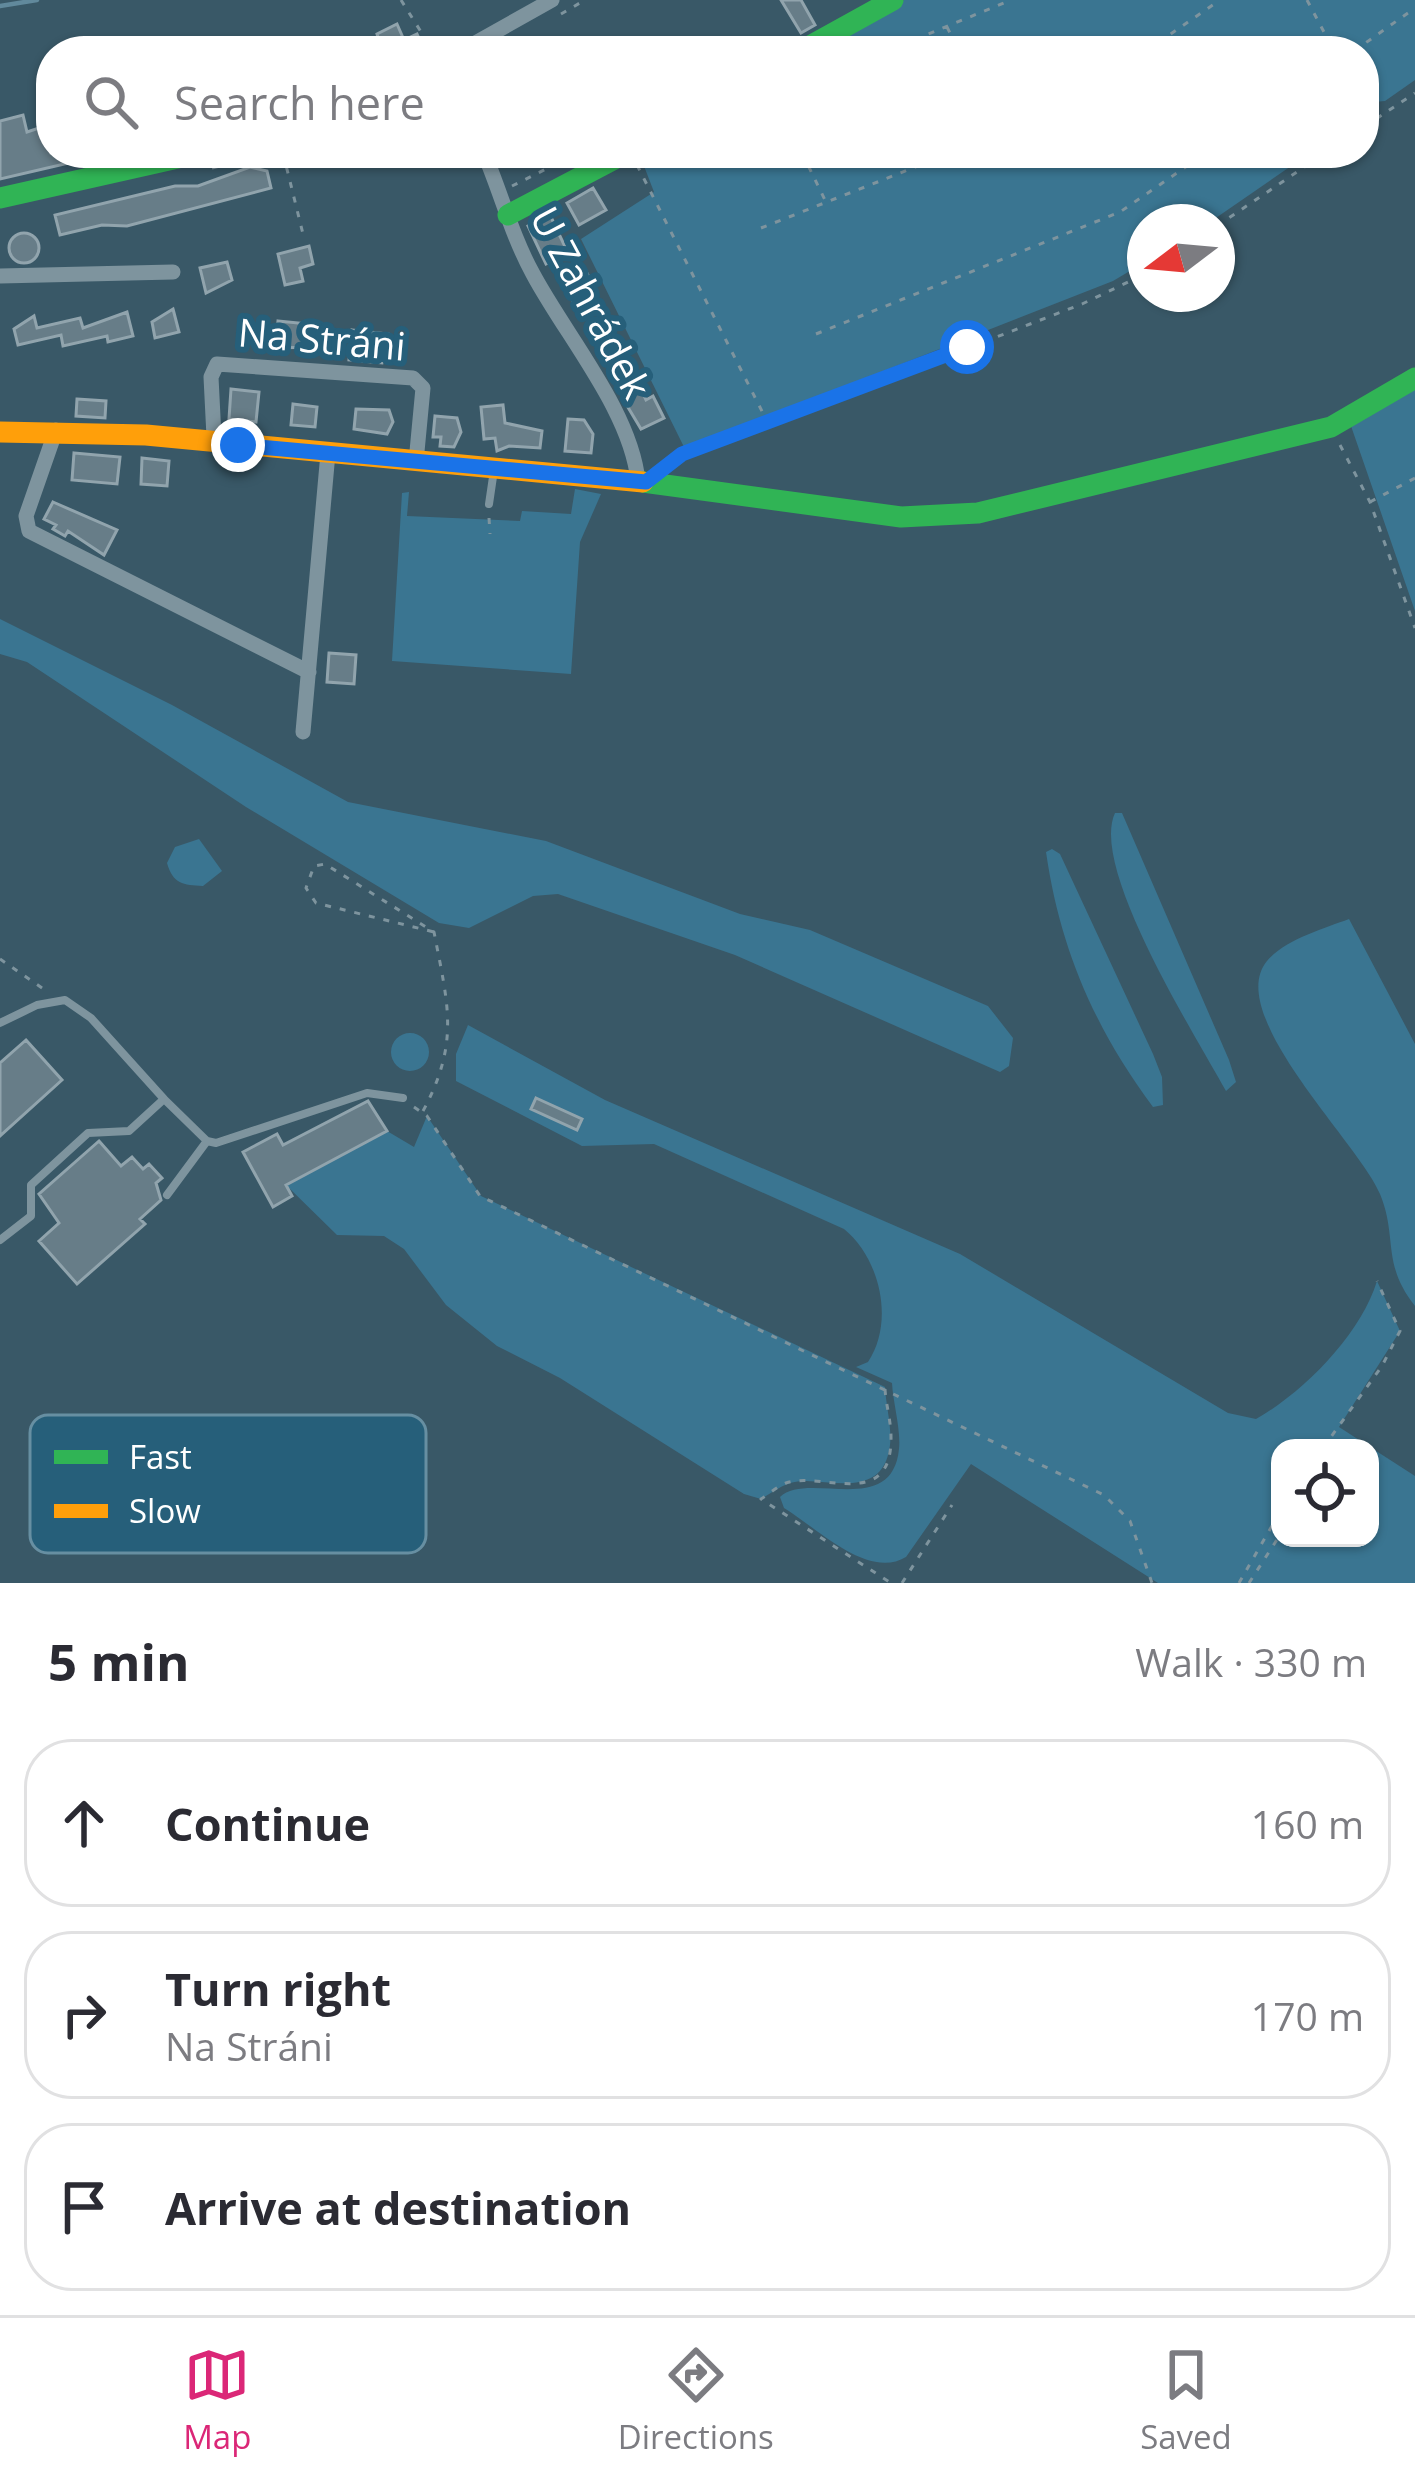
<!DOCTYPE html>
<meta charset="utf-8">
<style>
:root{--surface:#fff;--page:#f7f7f7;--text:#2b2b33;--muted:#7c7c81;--line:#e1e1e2;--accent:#db2777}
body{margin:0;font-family:"Open Sans",sans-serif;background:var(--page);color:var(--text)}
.controls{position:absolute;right:36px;bottom:36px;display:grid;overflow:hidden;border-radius:24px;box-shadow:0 3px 9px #0004}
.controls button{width:108px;height:108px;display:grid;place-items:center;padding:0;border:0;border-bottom:3px solid var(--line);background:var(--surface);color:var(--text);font:60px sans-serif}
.compass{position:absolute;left:1127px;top:204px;width:108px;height:108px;border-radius:50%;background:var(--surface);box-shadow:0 3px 9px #0004;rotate:254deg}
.stop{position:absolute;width:36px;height:36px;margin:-27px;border:9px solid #1a73e8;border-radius:50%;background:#fff}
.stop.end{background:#1a73e8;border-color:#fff;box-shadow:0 3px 12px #0008}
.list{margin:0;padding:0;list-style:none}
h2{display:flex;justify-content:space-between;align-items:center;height:156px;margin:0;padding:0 48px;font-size:51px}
h2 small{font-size:39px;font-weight:400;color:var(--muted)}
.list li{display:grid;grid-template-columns:78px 1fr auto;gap:36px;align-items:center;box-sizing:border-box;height:168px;margin:0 24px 24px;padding:0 24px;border:3px solid var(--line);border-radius:48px}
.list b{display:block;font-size:45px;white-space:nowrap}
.list p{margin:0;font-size:39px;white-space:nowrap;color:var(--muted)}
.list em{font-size:39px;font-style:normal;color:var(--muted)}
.icon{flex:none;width:66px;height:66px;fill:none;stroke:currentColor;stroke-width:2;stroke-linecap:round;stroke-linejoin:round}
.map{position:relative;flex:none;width:1415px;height:1583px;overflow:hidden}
.search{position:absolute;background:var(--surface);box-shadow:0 3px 9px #0004;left:36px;right:36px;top:36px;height:132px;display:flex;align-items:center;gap:30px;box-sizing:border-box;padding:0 42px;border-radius:48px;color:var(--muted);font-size:45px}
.sheet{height:732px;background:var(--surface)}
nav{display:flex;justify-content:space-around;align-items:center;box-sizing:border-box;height:168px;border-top:3px solid var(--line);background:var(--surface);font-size:33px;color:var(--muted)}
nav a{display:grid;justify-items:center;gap:6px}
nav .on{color:var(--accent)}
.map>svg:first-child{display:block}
</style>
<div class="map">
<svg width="1415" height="1583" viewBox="0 0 1415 1583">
<rect width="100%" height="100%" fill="#395867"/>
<path fill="#3a7591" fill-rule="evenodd" d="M904 0H1415V80L1385 101 1364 103V51H818Z
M639 153H1310L1210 222H1145V262L1113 281 685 449 581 239 654 192Z
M1415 389V611L1351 426Z
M575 489 601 494 580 542 571 674 392 661 402 493 409 492 407 516 520 521 522 511 571 514Z
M0 619 172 705 348 802 546 841 740 914 810 930 988 1006 1013 1038 1009 1066 1000 1072 735 955 558 894 533 896 469 928 439 923 246 807 27 662 0 654Z
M1115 813H1122L1229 1060 1236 1082 1226 1091C1197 1038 1089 868 1115 813Z
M199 839 222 871 203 886C183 885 173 884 167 863L175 847Z
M1052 849 1060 854 1153 1054 1162 1077 1163 1105 1153 1107C1095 1029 1060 949 1046 852Z
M1349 919 1415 1044V1306C1381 1263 1398 1238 1380 1194 1360 1144 1223 1014 1267 961 1284 940 1325 928 1349 919Z
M468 1025 605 1100 960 1254 1228 1413 1256 1419C1304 1392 1361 1334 1377 1281L1400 1331 1339 1427 1415 1476V1583H1158L971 1464 906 1557C868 1580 817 1528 784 1508L780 1497C807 1470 892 1519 899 1449 901 1429 893 1403 892 1383L856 1367 868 1362C895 1322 880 1258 844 1229L654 1144 582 1146 456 1081V1054ZM1280 1448H1370V1538H1280Z
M391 1052a19 19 0 1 1 38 0a19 19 0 1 1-38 0Z
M427 1116 481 1196 885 1387C886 1406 892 1427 890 1445 884 1495 840 1482 806 1481 788 1480 776 1490 761 1499L744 1494 560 1378 497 1346 446 1305 404 1249 384 1236 337 1235 286 1185 387 1131 414 1147Z"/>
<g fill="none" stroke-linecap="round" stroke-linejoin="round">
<path stroke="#61899c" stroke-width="4.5" d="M0 6 37 0"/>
</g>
<path fill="#677d88" stroke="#91a4ad" stroke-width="3" d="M781 0H801L815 25 801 33Z
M397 24 404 40 417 34 425 51H382L377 34Z
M23 115 27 132 51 124V153H90V158L0 179V121Z
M250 167 267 171 271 188 127 226 102 225 60 235 55 215 175 186H198Z
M593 188 606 210 579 225 567 203Z
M550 215 568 253 546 264 528 226Z
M9 248a15 15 0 1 1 30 0a15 15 0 1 1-30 0Z
M309 246 313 264 300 268 303 281 285 285 278 254Z
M227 262 232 280 206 293 200 268Z
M586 271 597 294 575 306 563 282Z
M173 309 179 332 155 338 152 322Z
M127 312 133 336 108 342 107 336 63 346 61 335 18 345 14 329 34 316 37 328 80 318 83 328Z
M278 321 319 325 317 347 275 348Z
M352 330 388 334 382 363 349 360Z
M640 387 646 400 653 396 664 418 641 429 623 399Z
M231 389 259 392 256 422 229 419Z
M77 399 106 401 105 418 76 416Z
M293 404 317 407 315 427 291 425Z
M503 405 505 423 542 431 540 448 509 446 497 451 495 438 484 439 481 407Z
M356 409 389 410 393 422 387 434 354 429Z
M435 416 457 418 461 432 454 447 440 446 441 437H433Z
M568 419 584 420 593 434 591 453 565 451Z
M74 453 120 457 117 484 72 480Z
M142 458 169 461 167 486 141 484Z
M53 502 117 530 104 555 68 531 65 536 53 529 56 525 44 519Z
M329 653 356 655 354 684 327 682Z
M26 1040 62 1080 0 1136V1063Z
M536 1098 582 1119 577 1130 531 1109Z
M368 1101 387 1131 286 1185 292 1196 273 1207 243 1152 277 1134 283 1145Z
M99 1141 121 1166 132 1157 143 1169 149 1164 162 1178 156 1183 161 1200 140 1219 145 1224 77 1284 39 1241 59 1223 39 1194Z"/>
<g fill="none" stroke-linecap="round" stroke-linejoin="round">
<path stroke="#7e949e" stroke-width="3" stroke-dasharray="6 9" stroke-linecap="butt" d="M401 0 433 51
M1307 0 1334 51
M561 14 585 0
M947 27 959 51
M887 51 1011 0
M1146 51 1220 0
M1354 51 1415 8
M1364 106 1372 119
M1364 127 1415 93
M283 153 303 234
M802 153 825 200
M637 165 768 423
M212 168 273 153
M512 186 552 166 546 153
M1217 226 1325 153
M761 228 951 153
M816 334 1120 212 1206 153
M1340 445 1370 502 1415 628
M662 466 1082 304 1145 274
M1370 502 1415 478
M489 518 490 534
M0 959 48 992
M414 1107 427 1116 480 1196 1104 1495 1130 1521 1152 1583
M423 1111C460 1042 448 1005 434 932L325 864 314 866 306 888 316 903 434 932
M885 1389C886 1405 891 1421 891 1437 892 1512 822 1471 786 1483 778 1486 769 1494 761 1499L891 1583
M1323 1448 1382 1366 1400 1331 1377 1281
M902 1583 952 1505
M1239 1583 1280 1512
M1249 1583 1280 1535"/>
<path stroke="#7e949e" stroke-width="8" d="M489 504 494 470
M0 1023 37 1005 65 1000 91 1018 164 1099
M167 1195 207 1141 216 1143 367 1093 403 1098
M0 1240 31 1216V1185L88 1133 129 1131 164 1099 207 1141"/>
<path stroke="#7e949e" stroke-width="15" d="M461 51 552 0
M484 153C501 193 512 236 533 274 566 336 631 411 638 481
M0 276 173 272
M56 430 26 516 29 531 309 672
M214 437 211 377 217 364 413 378 423 388 416 462
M303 732 328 453"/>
<path stroke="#30b455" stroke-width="21" d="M801 51 893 0
M0 198 200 153
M508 215 626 153
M643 482 901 517 978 513 1331 427 1415 378"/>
<path stroke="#ff9f0a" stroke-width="21" d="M0 432 146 435 643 482"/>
</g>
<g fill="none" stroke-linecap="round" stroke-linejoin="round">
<path stroke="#1a73e8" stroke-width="15" d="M238 445 646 482 682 454 967 347"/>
</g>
<g text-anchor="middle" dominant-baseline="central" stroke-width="12" stroke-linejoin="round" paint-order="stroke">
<g font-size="39" fill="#fff" stroke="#265f7a">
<text transform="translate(592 302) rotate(62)">U Zahrádek</text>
<text transform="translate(322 338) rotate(5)">Na Stráni</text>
</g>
</g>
<rect x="30" y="1415" width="396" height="138" rx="18" fill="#265f7a" stroke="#678fa2" stroke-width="3"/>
<rect x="54" y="1450" width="54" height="14" fill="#30b455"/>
<rect x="54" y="1504" width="54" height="14" fill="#ff9f0a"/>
<g font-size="33" fill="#fff">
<text x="129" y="1469">Fast</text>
<text x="129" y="1523">Slow</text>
</g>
</svg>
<div class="controls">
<button><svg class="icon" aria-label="locate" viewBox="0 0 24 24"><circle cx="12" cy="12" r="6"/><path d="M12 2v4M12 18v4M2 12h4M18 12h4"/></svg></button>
</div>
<svg class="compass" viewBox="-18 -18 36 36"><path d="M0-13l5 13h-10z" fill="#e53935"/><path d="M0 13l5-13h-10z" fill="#7c7c81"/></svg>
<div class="stop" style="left:967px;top:347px"></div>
<div class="stop end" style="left:238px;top:445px"></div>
<div class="search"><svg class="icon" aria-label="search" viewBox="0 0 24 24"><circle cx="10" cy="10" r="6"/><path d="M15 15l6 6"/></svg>Search here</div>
</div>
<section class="sheet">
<h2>5 min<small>Walk · 330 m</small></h2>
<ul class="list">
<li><svg class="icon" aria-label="ahead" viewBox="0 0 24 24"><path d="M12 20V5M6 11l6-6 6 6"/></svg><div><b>Continue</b></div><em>160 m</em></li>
<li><svg class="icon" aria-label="right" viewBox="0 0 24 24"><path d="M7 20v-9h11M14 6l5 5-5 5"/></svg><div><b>Turn right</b><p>Na Stráni</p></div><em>170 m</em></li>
<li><svg class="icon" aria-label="arrive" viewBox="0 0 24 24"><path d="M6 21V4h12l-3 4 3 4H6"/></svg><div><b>Arrive at destination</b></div></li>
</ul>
</section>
<nav>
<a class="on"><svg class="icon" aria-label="map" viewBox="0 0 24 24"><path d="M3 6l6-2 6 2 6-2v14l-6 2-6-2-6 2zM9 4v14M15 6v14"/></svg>Map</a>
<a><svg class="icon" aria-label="directions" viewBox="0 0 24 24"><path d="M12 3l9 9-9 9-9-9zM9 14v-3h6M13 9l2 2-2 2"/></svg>Directions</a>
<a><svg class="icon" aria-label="saved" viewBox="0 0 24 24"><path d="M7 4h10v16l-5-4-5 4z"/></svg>Saved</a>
</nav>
